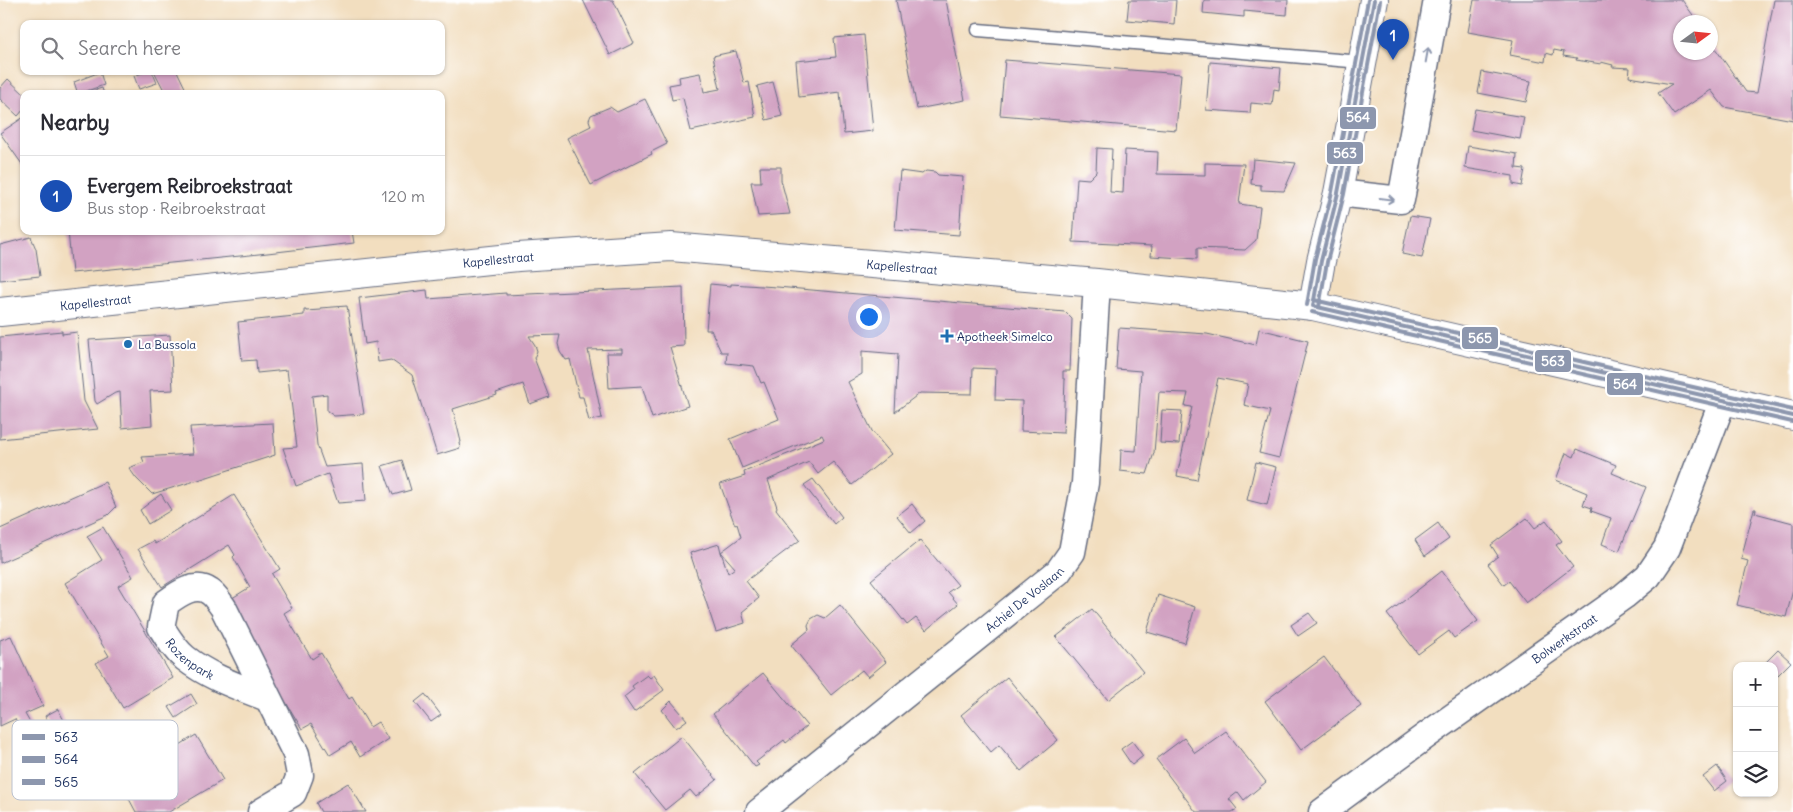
<!DOCTYPE html>
<meta charset="utf-8">
<style>
:root{--surface:#fff;--page:#f2f2f3;--text:#2b2b33;--muted:#7c7c81;--line:#e1e1e2;--accent:#111827}
body{margin:0;font-family:Delius,sans-serif;background:var(--page);color:var(--text)}
.controls{position:absolute;right:15px;bottom:15px;display:grid;overflow:hidden;border-radius:10px;box-shadow:0 1px 4px #0004}
.controls button{width:45px;height:45px;display:grid;place-items:center;padding:0;border:0;border-bottom:1px solid var(--line);background:var(--surface);color:var(--text);font:25px sans-serif}
.compass{position:absolute;left:1673px;top:15px;width:45px;height:45px;border-radius:50%;background:var(--surface);box-shadow:0 1px 4px #0004;rotate:75deg}
.you{position:absolute;left:868px;top:316px;width:18px;height:18px;margin:-12px;border:4px solid #fff;border-radius:50%;background:#1a73e8;box-shadow:0 0 0 8px #1a73e833}
.badge{display:grid;place-items:center;width:32px;height:32px;border-radius:50%;background:var(--accent);color:#fff;font-size:16px;font-weight:700}
.pin{position:absolute;translate:-50% -41px;filter:drop-shadow(0 1px 2px #0008)}
.pin::after{content:'';position:absolute;top:26px;width:18px;height:15px;background:inherit;clip-path:polygon(0 0,100% 0,50% 100%)}
.list{margin:0;padding:0;list-style:none}
h2{display:flex;justify-content:space-between;align-items:center;height:65px;margin:0;padding:0 20px;font-size:21px}
h2 small{font-size:16px;font-weight:400;color:var(--muted)}
.list li{display:grid;grid-template-columns:32px 1fr auto;gap:15px;align-items:center;box-sizing:border-box;height:80px;padding:0 20px;border-top:1px solid var(--line)}
.list b{display:block;font-size:19px;white-space:nowrap}
.list p{margin:0;font-size:16px;white-space:nowrap;color:var(--muted)}
.list em{font-size:16px;font-style:normal;color:var(--muted)}
.icon{flex:none;width:28px;height:28px;fill:none;stroke:currentColor;stroke-width:2;stroke-linecap:round;stroke-linejoin:round}
.map{position:relative;flex:none;width:1793px;height:812px;overflow:hidden}
.search{position:absolute;background:var(--surface);box-shadow:0 1px 4px #0004;left:20px;top:20px;width:425px;height:55px;display:flex;align-items:center;gap:12px;box-sizing:border-box;padding:0 18px;border-radius:10px;color:var(--muted);font-size:19px}
.panel{position:absolute;background:var(--surface);box-shadow:0 1px 4px #0004;left:20px;top:90px;width:425px;height:145px;border-radius:10px}
.map>svg:first-child{display:block}
</style>
<div class="map">
<svg width="1793" height="812" viewBox="0 0 1793 812">
<rect width="100%" height="100%" fill="#fff"/>
<filter id="ink" filterUnits="userSpaceOnUse"><feTurbulence type="fractalNoise" baseFrequency=".02" numOctaves="2"/><feDisplacementMap in="SourceGraphic" scale="10" xChannelSelector="R" yChannelSelector="G"/><feConvolveMatrix kernelMatrix="1 2 1 2 8 2 1 2 1" color-interpolation-filters="sRGB"/></filter>
<filter id="wash" filterUnits="userSpaceOnUse"><feTurbulence type="fractalNoise" baseFrequency=".0096" numOctaves="4" result="noise"/><feDisplacementMap in="SourceGraphic" scale="20" xChannelSelector="R" yChannelSelector="G"/><feGaussianBlur stdDeviation="1.12" result="paint"/><feColorMatrix in="noise" values="0 0 0 0 0 0 0 0 0 0 0 0 0 0 0 0 0 1.4 0 .05"/><feComposite in="paint" operator="in"/></filter>
<g filter="url(#wash)">
<rect width="100%" height="100%" fill="#f2debf"/>
<g id="blocks">
<path fill="#d2a2c2" fill-rule="evenodd" d="M583 0H613L634 43 610 55Z
M896 0H946L965 100 917 109Z
M1129 0H1176L1174 24 1127 20Z
M1204 0H1288L1287 15 1244 11V17L1203 13Z
M1474 0H1682L1698 22H1680V52H1710V41L1746 92 1757 93 1774 0H1793V120L1724 107 1711 90 1674 115 1658 93 1672 84 1629 77 1630 68 1612 67 1613 65 1601 62V64L1576 60 1577 58 1563 56 1564 52 1554 50 1553 55 1546 53 1545 62 1510 55 1513 40 1468 32Z
M864 35 873 131 844 134 840 92 799 97 796 61 836 57 834 38Z
M736 51 744 83 749 82 755 117 691 131 683 98 672 100 669 85 680 83 679 77 700 73 704 92 720 89 713 56Z
M1005 60 1181 74 1176 130 1000 115Z
M1210 62 1281 68 1279 90 1274 89 1272 105 1251 103 1250 113 1206 110Z
M148 71H152L157 83 139 89 134 76Z
M154 71H177L188 94H166Z
M100 72 104 85 78 94 74 82Z
M1482 72 1531 81 1526 102 1478 93Z
M8 79 24 94V109L18 116 0 99V88Z
M773 82 782 116 766 120 757 86Z
M102 88 104 94H86V93Z
M645 99 667 144 651 152 652 154 591 185 567 138 591 126 589 120 591 115 610 107 617 112Z
M1475 109 1524 117 1520 139 1471 130Z
M24 117V167L0 133Z
M1468 146 1517 154 1516 168 1525 169 1522 186 1513 184V176L1465 168Z
M1097 148 1112 149 1110 192 1123 193 1125 150 1158 152 1157 174 1205 175V163L1244 164 1239 204 1260 207 1256 240 1245 250 1197 248V259L1151 256 1152 246 1073 242 1077 178 1089 179 1096 172Z
M1253 159 1296 163 1284 191 1261 190V185L1251 184Z
M760 167H781V180L790 214 758 216 751 182H761Z
M900 171 922 174 926 171 935 172 938 175 963 177 959 235 895 230Z
M1410 216 1430 219 1422 258 1402 254Z
M68 231H352L354 243 250 255 72 273Z
M31 237 36 249 40 276 0 280V245Z
M710 284 731 286V284L777 287 1065 312 1072 319 1070 371H1063V379H1065L1063 433 1021 431 1022 401 995 400 996 369 973 368 972 394 920 393 895 412 898 354 862 351V374L848 382 872 431 891 454 852 485 833 462 818 474 809 462 768 480 777 507 776 509 800 540 746 581 759 598 742 612 745 623 716 632 690 553 719 544 721 552 741 537 737 524 735 525 720 484 745 476 744 472 824 439 822 435 742 468 730 439 779 419 764 382 761 383 754 366 726 363 727 352H721L711 330H706ZM721 552 735 568 728 573Z
M683 287 684 346 670 347 688 406 652 418 642 386 609 388 607 353H622V349L588 350 602 418 589 421 583 397H579L570 359 566 360 560 351 558 344 560 335 529 336 535 345 537 351 534 358 549 397 530 404 523 384 496 393 497 395 453 409 461 442 459 443 460 448 437 455 412 375 391 360 378 362 376 342 365 344 359 298 427 290 428 299 506 293V295Z
M347 306 364 414 334 416 327 411V394L312 396 317 445 325 467 363 464 366 501 338 503 328 474 296 486 283 448 297 447 287 370 257 373 256 360 242 361 238 322 304 315V310H306V311L320 310V308Z
M1119 328 1207 334 1256 345 1259 329 1308 341 1279 458 1259 453 1270 411 1244 405 1248 384 1218 378 1197 480 1177 476 1192 407 1185 406 1188 393 1159 392 1154 453 1147 474 1120 471 1121 450 1136 451 1141 371 1116 369Z
M62 331V334L77 332 84 401 98 429 0 439V337Z
M170 335 173 390 150 391 152 425 122 428 120 392 115 393 97 404 95 401 89 340Z
M1162 410 1182 411 1179 444 1160 443Z
M273 423 275 455 195 481 152 494 136 478 129 468 144 462 142 457 193 454 190 427Z
M1577 449 1616 465 1612 473 1646 487 1619 551 1602 544 1611 518 1591 511 1592 508 1583 505 1587 493 1556 480 1566 453 1574 457Z
M402 460 411 490 393 495 382 466Z
M1256 462 1276 467 1267 505 1247 500Z
M813 479 842 517 834 524 804 485Z
M105 482 116 507 108 515 0 563V529Z
M161 494 171 510 148 524 140 510Z
M234 495 280 569 272 574 292 608 284 613 312 659 321 653 349 699 352 697 370 727 378 722 388 739 360 757 351 742 330 755 311 724 302 729 246 636 229 600 250 587 233 557 235 555 229 545 162 587 138 549 153 541 155 544Z
M912 504 925 521 911 533 897 516Z
M1754 509H1756L1755 513 1793 523V590L1786 617 1737 605 1748 561 1741 559Z
M1527 518 1535 528 1546 520 1562 541 1556 545 1573 567 1526 603 1509 581 1504 585 1488 564 1498 556 1491 545Z
M1438 523 1449 539 1425 556 1415 540Z
M103 527 133 577 118 586 173 678 123 708 96 663 109 656 65 583 102 560 87 536Z
M920 540 958 585 948 592 958 604 926 630 916 618 907 625 871 580Z
M1442 571 1478 621 1454 638 1449 631 1418 654 1387 614Z
M1158 595 1195 607 1185 643 1147 632Z
M840 605 886 662 868 677 862 670 831 695 791 645 809 630 808 625 811 619 818 615 825 618Z
M1092 609 1143 672 1108 700 1056 637Z
M1309 613 1317 623 1298 636 1291 625Z
M11 636 43 706 25 714 33 728 21 733 15 719 0 726V640Z
M1778 650 1791 662 1777 676 1774 673V666H1766L1764 664Z
M1324 657 1361 706 1301 750 1265 701Z
M763 673 807 726 786 743 784 740 756 762 759 765 755 767 713 714Z
M647 675 650 678 654 675 664 690 634 712 624 697 634 689 632 686Z
M1007 677 1058 740 1021 771 999 745 991 752 961 715Z
M191 694 197 704 176 718 169 707Z
M425 694 441 715 431 722 415 702Z
M671 701 687 720 676 728 662 710Z
M58 709 73 738 60 745 45 716Z
M1226 731 1266 782 1244 800 1238 792 1229 799 1237 809 1232 812H1196L1156 759 1184 738 1195 753Z
M196 735 223 780 169 812H136L120 782Z
M682 736 717 780 696 797 690 790 665 810 635 774Z
M1132 741 1143 756 1132 765 1121 749Z
M1717 766 1727 781 1714 791 1703 777Z
M348 783 366 812H321L316 803Z"/>
</g>
</g>
<g filter="url(#ink)">
<use href="#blocks" fill-opacity="0" stroke="#666c80" stroke-width="1"/>
<g fill="none" stroke-linecap="round" stroke-linejoin="round">
<defs>
<path id="service" d="M978 30 1362 62"/>
<g id="minor">
<path d="M1338 193 1401 200 1437 0"/>
<path id="s1" d="M261 812 293 793 300 775 296 754 223 607C219 602 215 595 210 592 195 581 177 595 166 603L161 627C168 638 175 650 185 658 209 677 239 687 267 698"/>
<path id="s2" d="M759 812 1058 572 1072 552 1085 483 1097 283"/>
<path id="s3" d="M1322 812 1427 735 1624 596 1648 576 1667 548 1723 400"/>
</g>
<g id="tertiary">
<path d="M1313 306 1321 261 1338 193 1374 0"/>
<path id="s4" d="M0 312 518 257 671 247 1097 283 1313 306 1793 416"/>
</g>
</defs>
<use href="#service" stroke="#666c80" stroke-width="15"/>
<use href="#minor" stroke="#666c80" stroke-width="29"/>
<use href="#tertiary" stroke="#666c80" stroke-width="30"/>
<use href="#service" stroke="#fff" stroke-width="12"/>
<use href="#minor" stroke="#fff" stroke-width="26"/>
<use href="#tertiary" stroke="#fff" stroke-width="28"/>
<defs>
<path id="bus-1" d="M1313 306 1793 416
M1313 306 1321 261 1338 193 1374 0"/>
<path id="bus-2" d="M1319 307 1327 262 1344 194 1380 1
M1312 312 1792 422"/>
<path id="bus-3" d="M1314 300 1793 410
M1307 305 1315 259 1332 192 1368 0"/>
</defs>
<use href="#bus-1" stroke="#fff" stroke-width="8"/>
<use href="#bus-2" stroke="#fff" stroke-width="8"/>
<use href="#bus-3" stroke="#fff" stroke-width="8"/>
<use href="#bus-1" stroke="#8d97ae" stroke-width="4"/>
<use href="#bus-2" stroke="#8d97ae" stroke-width="4"/>
<use href="#bus-3" stroke="#8d97ae" stroke-width="4"/>
</g>
<defs><path id="oneway-shaft" d="M-6 0H5M1.5-3L5.5 0L1.5 3" fill="none" stroke-width="1.6" stroke-linecap="round" stroke-linejoin="round" transform="scale(1.25)"/></defs>
<g stroke="#8d97ae">
<use href="#oneway-shaft" transform="translate(1427 55) rotate(-80)"/>
<use href="#oneway-shaft" transform="translate(1387 199) rotate(7)"/>
</g>
</g>
<g fill="#1f6fb2" stroke="#fff" stroke-width="2">
<path d="M944.5 328.5h5v5h5v5h-5v5h-5v-5h-5v-5h5z"/>
<circle cx="128" cy="344" r="5"/>
</g>
<g text-anchor="middle" dominant-baseline="central" stroke-width="4" stroke-linejoin="round" paint-order="stroke">
<g font-size="12" fill="#1b2f5e" stroke="#fff">
<text stroke="none"><textPath href="#s4" startOffset="501">Kapellestraat</textPath></text>
<text stroke="none"><textPath href="#s4" startOffset="906">Kapellestraat</textPath></text>
<text stroke="none"><textPath href="#s4" startOffset="96">Kapellestraat</textPath></text>
<text stroke="none"><textPath href="#s2" startOffset="340">Achiel De Voslaan</textPath></text>
<text stroke="none"><textPath href="#s3" startOffset="298">Bolwerkstraat</textPath></text>
<text stroke="none"><textPath href="#s1" startOffset="379">Rozenpark</textPath></text>
</g>
<g font-size="12" fill="#1b2f5e" stroke="#fff" text-anchor="start">
<text x="957" y="336">Apotheek Simelco</text>
<text x="138" y="344">La Bussola</text>
</g>
</g>
<rect x="12" y="720" width="166" height="80" rx="8" fill="#fff" stroke="#bbc1cf" stroke-width="1"/>
<rect x="22" y="734" width="23" height="6" fill="#8d97ae"/>
<rect x="22" y="756" width="23" height="7" fill="#8d97ae"/>
<rect x="22" y="779" width="23" height="6" fill="#8d97ae"/>
<g font-size="14" fill="#1b2f5e">
<text x="54" y="742">563</text>
<text x="54" y="764">564</text>
<text x="54" y="787">565</text>
</g>
<g stroke="#fff" stroke-width="2">
<rect x="1339" y="106" width="38" height="24" rx="5" fill="#8d97ae"/>
<rect x="1326" y="141" width="38" height="24" rx="5" fill="#8d97ae"/>
<rect x="1461" y="326" width="38" height="24" rx="5" fill="#8d97ae"/>
<rect x="1534" y="349" width="38" height="24" rx="5" fill="#8d97ae"/>
<rect x="1606" y="372" width="38" height="24" rx="5" fill="#8d97ae"/>
</g>
<g font-size="14" text-anchor="middle" font-weight="bold" fill="#fff">
<text x="1358" y="122">564</text>
<text x="1345" y="158">563</text>
<text x="1480" y="343">565</text>
<text x="1553" y="366">563</text>
<text x="1625" y="389">564</text>
</g>
</svg>
<div class="controls">
<button>+</button>
<button>−</button>
<button><svg class="icon" aria-label="layers" viewBox="0 0 24 24"><path d="M12 4l9 5-9 5-9-5zM3 14l9 5 9-5"/></svg></button>
</div>
<svg class="compass" viewBox="-18 -18 36 36"><path d="M0-13l5 13h-10z" fill="#e53935"/><path d="M0 13l5-13h-10z" fill="#7c7c81"/></svg>
<div class="you"></div>
<div class="pin badge" style="left:1393px;top:60px;background:#1a4fb4">1</div>
<div class="search"><svg class="icon" aria-label="search" viewBox="0 0 24 24"><circle cx="10" cy="10" r="6"/><path d="M15 15l6 6"/></svg>Search here</div>
<section class="panel">
<h2>Nearby<small></small></h2>
<ul class="list">
<li><span class="badge" style="background:#1a4fb4">1</span><div><b>Evergem Reibroekstraat</b><p>Bus stop · Reibroekstraat</p></div><em>120 m</em></li>
</ul>
</section>
</div>
